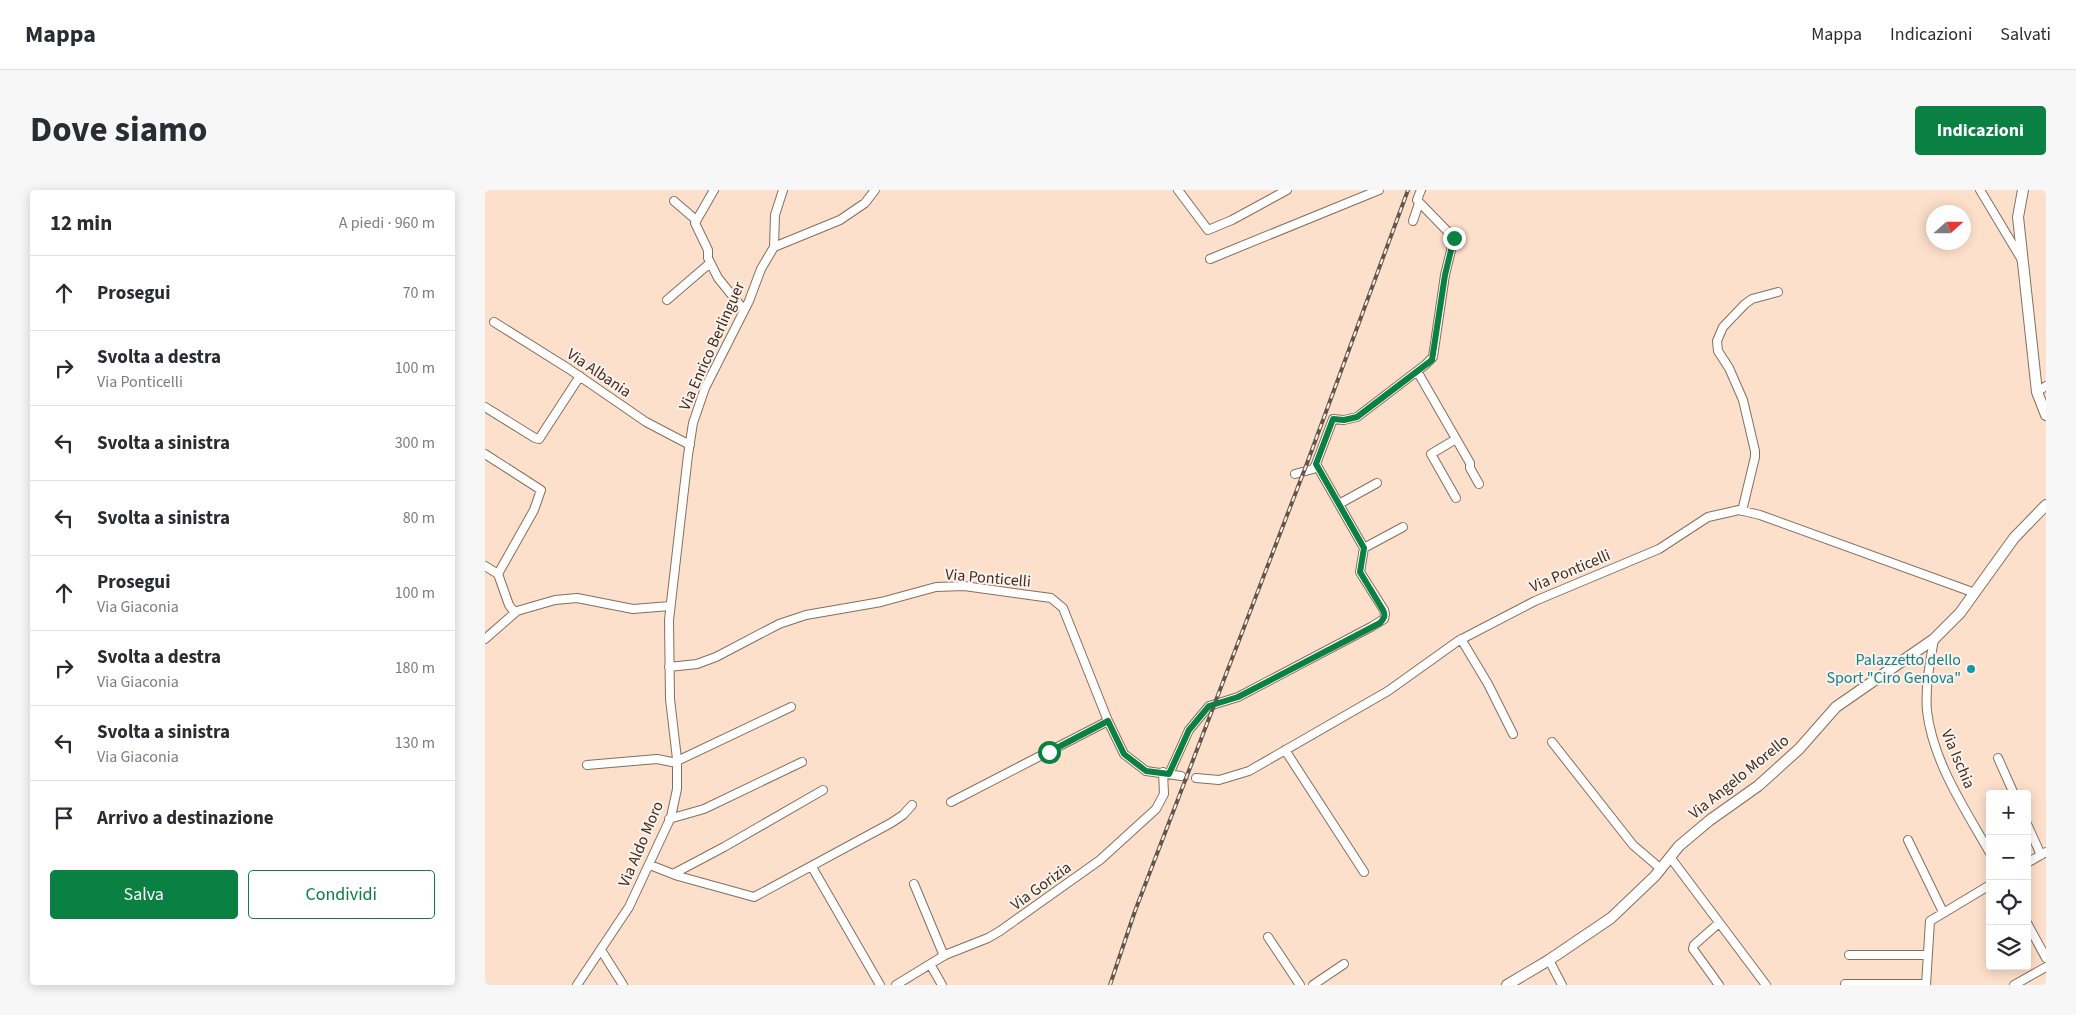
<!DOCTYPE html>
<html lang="it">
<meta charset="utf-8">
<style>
:root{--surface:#fff;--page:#f7f7f7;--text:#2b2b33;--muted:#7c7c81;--line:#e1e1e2;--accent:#0b8043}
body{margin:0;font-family:"Source Sans 3",sans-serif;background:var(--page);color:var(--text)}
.controls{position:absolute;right:15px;bottom:15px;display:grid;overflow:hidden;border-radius:5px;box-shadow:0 2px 12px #0003}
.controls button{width:45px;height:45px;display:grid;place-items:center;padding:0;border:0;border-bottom:1px solid var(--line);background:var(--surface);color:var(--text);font:25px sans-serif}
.compass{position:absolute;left:1441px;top:15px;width:45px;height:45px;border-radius:50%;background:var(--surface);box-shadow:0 2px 12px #0003;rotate:69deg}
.stop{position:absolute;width:15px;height:15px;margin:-11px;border:4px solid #0b8043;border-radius:50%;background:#fff}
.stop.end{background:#0b8043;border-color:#fff;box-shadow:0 1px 5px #0008}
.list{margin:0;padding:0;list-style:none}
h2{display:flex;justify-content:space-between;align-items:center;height:65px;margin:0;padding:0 20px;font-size:21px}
h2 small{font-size:16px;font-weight:400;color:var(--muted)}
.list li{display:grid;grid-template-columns:32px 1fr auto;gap:15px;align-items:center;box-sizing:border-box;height:75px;padding:0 20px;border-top:1px solid var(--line)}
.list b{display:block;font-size:19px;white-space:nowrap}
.list p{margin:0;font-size:16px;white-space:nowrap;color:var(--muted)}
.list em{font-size:16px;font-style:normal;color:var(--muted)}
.actions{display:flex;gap:10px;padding:15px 20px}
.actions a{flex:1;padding:11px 0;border:1px solid var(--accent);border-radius:5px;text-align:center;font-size:18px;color:var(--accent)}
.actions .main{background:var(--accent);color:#fff}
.icon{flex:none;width:28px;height:28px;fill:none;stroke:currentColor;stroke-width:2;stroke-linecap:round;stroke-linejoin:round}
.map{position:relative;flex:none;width:1561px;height:795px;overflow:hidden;border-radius:5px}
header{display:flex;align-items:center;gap:30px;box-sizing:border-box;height:70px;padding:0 25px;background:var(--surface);border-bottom:1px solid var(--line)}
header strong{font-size:24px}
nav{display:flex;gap:28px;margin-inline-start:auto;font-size:18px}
.intro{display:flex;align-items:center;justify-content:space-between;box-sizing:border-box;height:120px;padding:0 30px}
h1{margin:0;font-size:35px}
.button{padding:12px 22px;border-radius:5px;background:var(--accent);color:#fff;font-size:18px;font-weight:700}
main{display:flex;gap:30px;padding:0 30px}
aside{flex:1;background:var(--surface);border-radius:5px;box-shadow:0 2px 12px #0003}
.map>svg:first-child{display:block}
</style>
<header>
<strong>Mappa</strong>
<nav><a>Mappa</a><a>Indicazioni</a><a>Salvati</a></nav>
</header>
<div class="intro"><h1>Dove siamo</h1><a class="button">Indicazioni</a></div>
<main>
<aside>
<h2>12 min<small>A piedi · 960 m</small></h2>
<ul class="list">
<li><svg class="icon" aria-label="ahead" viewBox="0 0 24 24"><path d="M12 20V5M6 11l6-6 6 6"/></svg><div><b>Prosegui</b></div><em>70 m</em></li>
<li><svg class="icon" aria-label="right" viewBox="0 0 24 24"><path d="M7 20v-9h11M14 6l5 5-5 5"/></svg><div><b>Svolta a destra</b><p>Via Ponticelli</p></div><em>100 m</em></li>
<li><svg class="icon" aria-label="left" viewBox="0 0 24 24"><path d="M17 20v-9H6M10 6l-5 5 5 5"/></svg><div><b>Svolta a sinistra</b></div><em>300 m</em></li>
<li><svg class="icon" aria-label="left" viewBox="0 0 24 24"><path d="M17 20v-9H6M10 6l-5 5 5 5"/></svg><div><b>Svolta a sinistra</b></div><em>80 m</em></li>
<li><svg class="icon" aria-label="ahead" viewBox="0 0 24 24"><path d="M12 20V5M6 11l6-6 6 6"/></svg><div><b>Prosegui</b><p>Via Giaconia</p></div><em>100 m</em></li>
<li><svg class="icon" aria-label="right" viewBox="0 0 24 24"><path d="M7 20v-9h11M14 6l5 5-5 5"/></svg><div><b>Svolta a destra</b><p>Via Giaconia</p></div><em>180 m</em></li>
<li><svg class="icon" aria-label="left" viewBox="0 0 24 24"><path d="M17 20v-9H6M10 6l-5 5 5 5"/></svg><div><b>Svolta a sinistra</b><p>Via Giaconia</p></div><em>130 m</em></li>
<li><svg class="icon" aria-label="arrive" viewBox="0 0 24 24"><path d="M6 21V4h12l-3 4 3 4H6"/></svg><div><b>Arrivo a destinazione</b></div></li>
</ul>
<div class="actions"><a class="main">Salva</a><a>Condividi</a></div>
</aside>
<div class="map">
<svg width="1561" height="795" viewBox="0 0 1561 795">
<rect width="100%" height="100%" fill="#fde0cb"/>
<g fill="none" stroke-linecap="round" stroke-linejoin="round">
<path stroke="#d6bdaa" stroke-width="8" stroke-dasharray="8 4" stroke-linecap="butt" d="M696 586 711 588"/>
<defs>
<path id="street" d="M229 0 210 33 223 60V68L233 88 259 120
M693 0 723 40 747 30 802 0
M1495 0 1537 70
M189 11 211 30
M928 31 934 13
M289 57 290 25 298 0
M725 69 894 0
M182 110 225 73
M9 132 84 179 161 232 205 255
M932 181 985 273V278L994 294
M1552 202 1561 196
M0 217 50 248 54 249 95 186
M0 264 56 300 49 320 13 384
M810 284 828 279 831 274
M971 308 946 264 971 249
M854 314 892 293
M1257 321 1270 267V261L1258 210 1244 178 1233 161 1232 151 1238 137 1260 114 1267 109 1293 102
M879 358 831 274 848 229 859 230 872 227 940 175 948 167 960 85 969 48 932 10 936 0
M879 358 918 337
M0 376 13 384 24 415 30 423
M0 449 32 421 70 410 92 408 148 419 185 416
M976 449 1003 494 1028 544
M1449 449C1445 472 1440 497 1442 521 1448 572 1480 619 1505 663
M184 477 212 474 231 467 294 434 321 425 396 412 451 397 479 396 566 408 578 418 623 531 639 564 661 581 696 586
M1067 552 1148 655 1176 679
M800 560 879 682
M1513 568 1529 604
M192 571 306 517
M102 575 172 569 192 573
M684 584 704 540 724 516 753 507 886 437 899 429 900 424 899 420 875 382 879 358
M711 588 734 590 764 581 903 501 973 451 1050 411 1174 359 1223 327 1254 320 1275 325 1490 403
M466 612 623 531
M184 629 219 619 317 572
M1542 634 1556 665
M1423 650 1458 722
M1185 667 1281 795
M1542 673 1561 662
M165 675 193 686 269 707 406 633 418 625 427 615
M327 677 395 795
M188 684 239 657 338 600
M429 694 459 766
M1542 733 1561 768
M783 747 815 795
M116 760 138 795
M1364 765H1442
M1064 770 1077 795
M445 774 457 795
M1360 794H1441
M92 795 144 717 186 627 192 599V569L185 509 184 430 203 265 208 233 220 198 264 111 276 79 289 57 355 30 380 13 390 0
M411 795 460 765 503 748 515 741 615 670 671 619 679 604 678 582
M828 795 859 774
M1234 795 1208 759 1209 755 1234 733
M1441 795 1445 731 1505 695
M1529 795 1561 777"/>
<path id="secondary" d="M1538 0 1533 27 1552 202 1561 225
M1022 795 1064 770 1126 728 1170 686 1194 656 1225 630 1273 596 1314 559 1351 517 1449 449 1475 423 1529 348 1561 315"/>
</defs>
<use href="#street" stroke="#876e5b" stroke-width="10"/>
<use href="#secondary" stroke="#876e5b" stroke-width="12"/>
<use href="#street" stroke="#fff" stroke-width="8"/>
<use href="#secondary" stroke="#fff" stroke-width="10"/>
<defs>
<path id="rail" d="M625 795 650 721 821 276 923 0"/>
</defs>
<use href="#rail" stroke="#64554a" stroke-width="4"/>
<use href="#rail" stroke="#fdf1e9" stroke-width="2" stroke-dasharray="5.5" stroke-linecap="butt"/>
</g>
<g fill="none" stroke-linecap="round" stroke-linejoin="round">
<path stroke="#0b8043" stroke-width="6" d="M564 562 623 531 639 564 661 581 684 584 704 540 724 516 753 507 895 433C899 428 901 426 898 420L875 382 879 358 831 274 848 229 859 230 872 227 947 170 960 85 969 48"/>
</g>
<circle fill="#0f9aa8" stroke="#fdf1e9" stroke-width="2" cx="1486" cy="479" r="5"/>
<g text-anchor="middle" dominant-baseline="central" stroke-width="4" stroke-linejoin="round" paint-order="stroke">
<g font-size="16" fill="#3a2f27" stroke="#fdf1e9">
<text transform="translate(227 156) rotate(-66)">Via Enrico Berlinguer</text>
<text transform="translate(114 183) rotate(34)">Via Albania</text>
<text transform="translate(1085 381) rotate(-23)">Via Ponticelli</text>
<text transform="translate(503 388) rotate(5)">Via Ponticelli</text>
<text transform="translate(1473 569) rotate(67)">Via Ischia</text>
<text transform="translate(1254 587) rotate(-39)">Via Angelo Morello</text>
<text transform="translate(156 654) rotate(-67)">Via Aldo Moro</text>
<text transform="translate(556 696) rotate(-36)">Via Gorizia</text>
</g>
<g font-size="16" fill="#0d838f" stroke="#fdf1e9" text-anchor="end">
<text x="1476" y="470">Palazzetto dello<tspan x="1476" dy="18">Sport "Ciro Genova"</tspan></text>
</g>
</g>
</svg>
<div class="controls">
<button>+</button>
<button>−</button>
<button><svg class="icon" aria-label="locate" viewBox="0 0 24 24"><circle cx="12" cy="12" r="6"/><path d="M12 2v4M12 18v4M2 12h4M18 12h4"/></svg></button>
<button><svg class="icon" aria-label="layers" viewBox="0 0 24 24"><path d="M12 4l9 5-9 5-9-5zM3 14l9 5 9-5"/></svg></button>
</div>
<svg class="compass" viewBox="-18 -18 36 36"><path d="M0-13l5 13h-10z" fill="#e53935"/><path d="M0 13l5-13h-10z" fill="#7c7c81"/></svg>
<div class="stop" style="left:564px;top:562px"></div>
<div class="stop end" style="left:969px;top:48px"></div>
</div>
</main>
